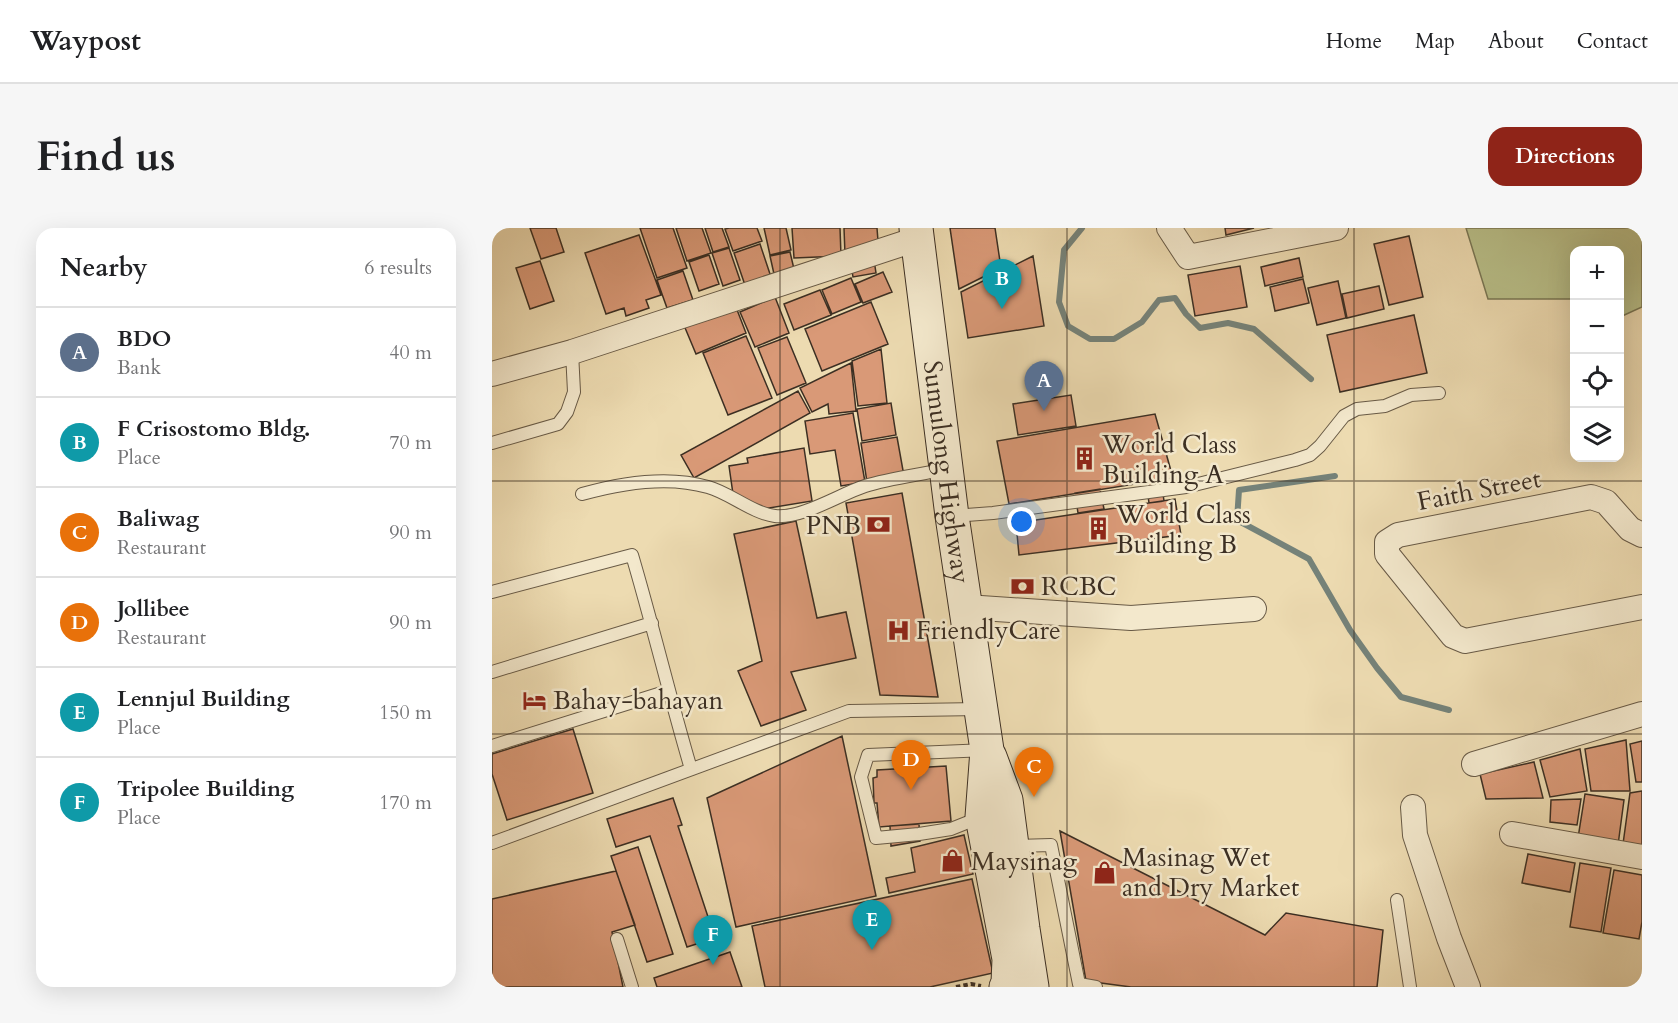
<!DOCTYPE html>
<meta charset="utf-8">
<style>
:root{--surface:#fff;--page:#f6f6f6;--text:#202124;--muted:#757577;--line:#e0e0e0;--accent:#8f2418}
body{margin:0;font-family:Cardo,serif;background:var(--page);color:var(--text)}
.controls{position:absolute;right:18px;top:18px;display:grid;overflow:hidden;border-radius:12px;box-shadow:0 6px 24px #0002}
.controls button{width:54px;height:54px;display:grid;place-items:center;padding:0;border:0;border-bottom:2px solid var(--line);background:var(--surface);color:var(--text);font:30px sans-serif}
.you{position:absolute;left:530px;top:294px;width:21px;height:21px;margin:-15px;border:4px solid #fff;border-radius:50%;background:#1a73e8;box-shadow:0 0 0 9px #1a73e833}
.badge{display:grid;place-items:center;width:39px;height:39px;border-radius:50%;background:var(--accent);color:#fff;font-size:20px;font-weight:700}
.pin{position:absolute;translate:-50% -50px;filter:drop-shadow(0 2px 3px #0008)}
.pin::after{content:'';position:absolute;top:32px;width:21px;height:18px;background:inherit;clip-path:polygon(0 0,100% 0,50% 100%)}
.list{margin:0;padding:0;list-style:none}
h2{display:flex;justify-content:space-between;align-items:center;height:78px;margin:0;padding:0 24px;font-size:26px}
h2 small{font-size:20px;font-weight:400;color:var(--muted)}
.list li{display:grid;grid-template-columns:39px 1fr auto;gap:18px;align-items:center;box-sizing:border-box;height:90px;padding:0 24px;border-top:2px solid var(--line)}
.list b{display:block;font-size:22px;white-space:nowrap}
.list p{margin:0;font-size:20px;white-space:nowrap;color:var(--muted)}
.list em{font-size:20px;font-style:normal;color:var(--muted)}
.icon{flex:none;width:33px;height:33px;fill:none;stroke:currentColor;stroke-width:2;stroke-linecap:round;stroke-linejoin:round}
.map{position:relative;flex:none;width:1150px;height:759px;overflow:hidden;border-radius:18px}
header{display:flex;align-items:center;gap:36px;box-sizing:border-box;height:84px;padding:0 30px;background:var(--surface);border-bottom:2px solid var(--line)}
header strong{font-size:28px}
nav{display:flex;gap:33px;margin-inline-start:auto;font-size:21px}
.intro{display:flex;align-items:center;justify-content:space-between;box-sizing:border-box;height:144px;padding:0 36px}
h1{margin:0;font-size:42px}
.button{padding:15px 27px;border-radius:18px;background:var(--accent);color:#fff;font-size:21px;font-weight:700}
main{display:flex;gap:36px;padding:0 36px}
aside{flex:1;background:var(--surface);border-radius:18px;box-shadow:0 6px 24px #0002}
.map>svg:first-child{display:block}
</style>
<header>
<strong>Waypost</strong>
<nav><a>Home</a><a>Map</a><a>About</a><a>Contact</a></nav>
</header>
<div class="intro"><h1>Find us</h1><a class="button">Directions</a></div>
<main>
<aside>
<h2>Nearby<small>6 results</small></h2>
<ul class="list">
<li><span class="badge" style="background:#5c6f8a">A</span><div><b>BDO</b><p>Bank</p></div><em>40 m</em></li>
<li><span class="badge" style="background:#0f9aa8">B</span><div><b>F Crisostomo Bldg.</b><p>Place</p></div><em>70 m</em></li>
<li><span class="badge" style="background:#e8710a">C</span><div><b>Baliwag</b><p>Restaurant</p></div><em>90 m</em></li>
<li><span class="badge" style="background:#e8710a">D</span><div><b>Jollibee</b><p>Restaurant</p></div><em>90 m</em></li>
<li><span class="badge" style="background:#0f9aa8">E</span><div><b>Lennjul Building</b><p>Place</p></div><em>150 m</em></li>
<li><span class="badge" style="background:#0f9aa8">F</span><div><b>Tripolee Building</b><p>Place</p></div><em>170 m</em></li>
</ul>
</aside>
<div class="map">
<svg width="1150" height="759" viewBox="0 0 1150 759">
<rect width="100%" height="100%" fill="#eddbb1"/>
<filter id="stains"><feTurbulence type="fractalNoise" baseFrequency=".00333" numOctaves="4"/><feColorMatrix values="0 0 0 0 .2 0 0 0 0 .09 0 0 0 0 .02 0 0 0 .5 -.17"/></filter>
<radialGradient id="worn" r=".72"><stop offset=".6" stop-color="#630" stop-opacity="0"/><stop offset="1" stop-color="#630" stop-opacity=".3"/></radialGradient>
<path fill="#b9c08a" stroke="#7a7856" stroke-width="1.5" d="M974 0H1150V79L1128 89V22H1082V71H996Z"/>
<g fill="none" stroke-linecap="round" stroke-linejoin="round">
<path stroke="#758279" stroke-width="6" d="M590 0 572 22 567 74 576 98 598 111H622L650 94 667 72 683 70 694 86 708 100 736 95 762 101 819 151
M843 248 747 262 745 292 817 331 858 402 885 440 909 469 957 482"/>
</g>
<path fill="#d99977" stroke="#3c2f23" stroke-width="1.5" d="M38 0H64L72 24 49 31Z
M148 0H181L195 40 165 50Z
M184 0H210L219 25 195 33Z
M213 0H230L237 19 221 24Z
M237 0H265L270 13 241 23 233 1Z
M272 0H294L299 22 278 27Z
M300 0H348L349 28 302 30Z
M352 0H385L386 13 353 26Z
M458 0H503L509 40 467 61Z
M733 0H762L734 7Z
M147 7 169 67 154 72 157 80 134 88 132 80 114 86 93 25Z
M917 8 931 69 897 77 882 16Z
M268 16 280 52 254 60 242 25Z
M237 20 248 52 231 58 220 25Z
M298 24 302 41 282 46 278 28Z
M217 27 227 56 207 63 197 34Z
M541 28 552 98 476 110 469 64Z
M807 30 811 49 773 58 769 39Z
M382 32 384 45 361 49 359 36Z
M48 33 62 73 38 81 24 40Z
M748 38 755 79 703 88 696 47Z
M191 43 201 72 175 80 165 52Z
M391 44 400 64 371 75 363 56Z
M359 50 369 74 340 86 330 62Z
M811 51 817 75 783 83 778 59Z
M846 53 854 90 825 97 816 60Z
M887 58 892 81 855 90 850 66Z
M328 62 339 87 302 102 292 76Z
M283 69 297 105 263 119 248 84Z
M242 74 254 105 204 126 191 95Z
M379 74 396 116 330 143 313 101Z
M922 87 935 145 848 164 835 107Z
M254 108 280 170 236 187 211 125Z
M295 109 314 155 285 167 266 120Z
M389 121 395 175 366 178 360 133Z
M359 135 364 183 337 186 336 176 320 184 308 160Z
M306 163 318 185 202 250 189 227Z
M579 167 584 198 526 207 521 176Z
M399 175 404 207 370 213 365 181Z
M361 185 373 254 349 258 343 222 318 226 313 193Z
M663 186 681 250 517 276 505 213Z
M405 209 412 248 375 254 369 215Z
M312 220 320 273 271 281 241 266 237 238 256 235 255 230Z
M669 251 672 273 657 275 654 254Z
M608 261 612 281 586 285 583 265Z
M410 265 444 457 446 469 388 467 354 275Z
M683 271 689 307 527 327 524 295Z
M304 293 325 390 354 384 364 430 299 444 314 482 269 498 246 443 270 433 242 306Z
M81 501 101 565 15 592 0 546V526Z
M350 508 384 668 244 699 215 570Z
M1134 512 1138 563H1099L1093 521Z
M1150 513V554H1144L1138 516Z
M1088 521 1095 563 1058 569 1048 532Z
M1042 534 1051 570 994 571 988 546Z
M454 538 459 593 387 599 385 575H382L381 550 385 549V542Z
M1150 563V619L1131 616 1138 565Z
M1093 566 1132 572 1126 617 1086 610Z
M181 570 190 597 186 598 223 710 195 719 158 608 124 619 115 591Z
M1089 571 1085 597 1058 594 1059 572Z
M427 596 428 613 399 618 398 598Z
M568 603 773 707 794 685 891 702 885 759H639L594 753Z
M472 607 481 646 397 665 394 650 423 644 419 620Z
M146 619 181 726 155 734 119 628Z
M1036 626 1083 635 1078 664 1030 655Z
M1088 635 1119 640 1109 704 1078 699Z
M1122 642 1150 647V694L1147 711 1111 705Z
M124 643 143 697 120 704 131 759H0V671Z
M480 651 501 745 438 759H273L260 698Z
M238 724 250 759H165L162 750Z"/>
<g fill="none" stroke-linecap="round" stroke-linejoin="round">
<defs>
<path id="service" d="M0 215 66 196 75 184 82 164 80 124
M90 266C129 255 175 247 216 259 238 265 260 285 283 288 310 291 348 266 373 258 399 250 427 247 454 241
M461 288 501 285 694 259 803 232 818 227 828 218 852 188 865 181 893 178 919 167 947 165
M0 364 140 327C161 398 178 470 199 541
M0 444 160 395
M0 518 176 463
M489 589 459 601 427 606 384 610 369 549 376 527 495 522
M0 615 357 483 488 481
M521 618 559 617 587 756 604 759
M905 672 918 759
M125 711 140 759"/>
<path id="minor" d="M677 0 696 29 844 0
M0 146 80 124 425 11
M1150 307 1138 301 1114 274 1099 269 906 307 895 314V326L961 408 973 413 1150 379
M474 379 639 390 762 381
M982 536 1150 486
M921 579 923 607 957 710 976 759
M1020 606 1150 629"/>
<g id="secondary">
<path id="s1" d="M424 0 460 288 495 522 490 589 517 731 516 755 514 759"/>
<path d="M498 529 514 572 531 701 540 759"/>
</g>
</defs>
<use href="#service" stroke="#685a46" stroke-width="14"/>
<use href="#minor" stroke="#685a46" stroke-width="26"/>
<use href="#secondary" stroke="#3c2f23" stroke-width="35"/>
<path stroke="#3c2f23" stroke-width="4" stroke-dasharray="4.5 3" stroke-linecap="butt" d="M464 759 479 756 489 758"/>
<use href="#service" stroke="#f3e8cc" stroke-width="12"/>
<use href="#minor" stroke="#f3e8cc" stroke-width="24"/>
<use href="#secondary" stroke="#f3e8cc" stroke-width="33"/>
</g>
<path fill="none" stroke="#3c2f23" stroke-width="1.5" stroke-opacity="0.55" d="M288 0V759M575 0V759M862 0V759M0 253H1150M0 506H1150"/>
<defs>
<symbol id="building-bare" viewBox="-9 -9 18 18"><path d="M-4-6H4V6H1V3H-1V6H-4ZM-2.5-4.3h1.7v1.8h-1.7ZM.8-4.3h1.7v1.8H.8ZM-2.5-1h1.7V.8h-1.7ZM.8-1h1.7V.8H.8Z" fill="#8f2418" stroke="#f3e8cc" stroke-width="2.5" paint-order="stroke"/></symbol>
<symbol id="bank-bare" viewBox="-9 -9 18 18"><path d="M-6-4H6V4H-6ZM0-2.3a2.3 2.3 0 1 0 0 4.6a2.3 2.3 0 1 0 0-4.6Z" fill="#8f2418" stroke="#f3e8cc" stroke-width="2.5" paint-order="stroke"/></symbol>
<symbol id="hospital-bare" viewBox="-9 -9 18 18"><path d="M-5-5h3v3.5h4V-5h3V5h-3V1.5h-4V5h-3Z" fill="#8f2418" stroke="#f3e8cc" stroke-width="2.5" paint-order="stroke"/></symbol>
<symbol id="hotel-bare" viewBox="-9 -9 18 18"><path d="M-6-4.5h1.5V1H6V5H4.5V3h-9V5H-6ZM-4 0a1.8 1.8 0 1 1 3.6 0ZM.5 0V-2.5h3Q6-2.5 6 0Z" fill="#8f2418" stroke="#f3e8cc" stroke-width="2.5" paint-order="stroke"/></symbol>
<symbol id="shop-bare" viewBox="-9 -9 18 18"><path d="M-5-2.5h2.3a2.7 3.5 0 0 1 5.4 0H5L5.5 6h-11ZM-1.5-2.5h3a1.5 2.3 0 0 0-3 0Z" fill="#8f2418" stroke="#f3e8cc" stroke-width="2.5" paint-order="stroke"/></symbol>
</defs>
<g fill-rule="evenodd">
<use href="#building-bare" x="576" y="214" width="33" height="33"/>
<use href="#bank-bare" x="370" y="280" width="33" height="33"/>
<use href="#building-bare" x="590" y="284" width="33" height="33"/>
<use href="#bank-bare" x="514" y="342" width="33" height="33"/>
<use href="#hospital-bare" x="390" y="386" width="33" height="33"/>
<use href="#hotel-bare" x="26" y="456" width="33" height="33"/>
<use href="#shop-bare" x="444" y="616" width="33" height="33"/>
<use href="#shop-bare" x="596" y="628" width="33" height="33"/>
</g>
<g text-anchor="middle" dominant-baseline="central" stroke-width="5" stroke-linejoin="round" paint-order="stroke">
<g font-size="26" fill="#3c2f23" stroke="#f3e8cc" text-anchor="start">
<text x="610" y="216">World Class<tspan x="610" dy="30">Building A</tspan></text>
<text x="624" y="286">World Class<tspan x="624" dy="30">Building B</tspan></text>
<text x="369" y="297" text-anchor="end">PNB</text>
<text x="549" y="358">RCBC</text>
<text x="424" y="402">FriendlyCare</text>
<text x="61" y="472">Bahay-bahayan</text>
<text x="630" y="629">Masinag Wet<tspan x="630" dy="30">and Dry Market</tspan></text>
<text x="479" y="633">Maysinag</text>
</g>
<g font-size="26" fill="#3c2f23" stroke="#f3e8cc">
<text stroke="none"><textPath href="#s1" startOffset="246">Sumulong Highway</textPath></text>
<text transform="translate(987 262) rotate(-11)">Faith Street</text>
</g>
</g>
<rect width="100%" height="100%" filter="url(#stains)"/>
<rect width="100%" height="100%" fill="url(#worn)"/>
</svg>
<div class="controls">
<button>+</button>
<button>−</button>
<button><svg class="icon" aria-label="locate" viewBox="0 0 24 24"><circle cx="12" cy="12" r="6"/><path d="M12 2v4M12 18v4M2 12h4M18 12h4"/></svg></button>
<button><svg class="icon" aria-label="layers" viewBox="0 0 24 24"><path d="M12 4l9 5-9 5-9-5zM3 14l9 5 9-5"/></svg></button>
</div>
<div class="you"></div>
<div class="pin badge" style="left:552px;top:183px;background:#5c6f8a">A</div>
<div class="pin badge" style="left:510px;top:81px;background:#0f9aa8">B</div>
<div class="pin badge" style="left:542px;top:569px;background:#e8710a">C</div>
<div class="pin badge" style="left:419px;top:562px;background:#e8710a">D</div>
<div class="pin badge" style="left:380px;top:722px;background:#0f9aa8">E</div>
<div class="pin badge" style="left:221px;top:737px;background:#0f9aa8">F</div>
</div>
</main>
